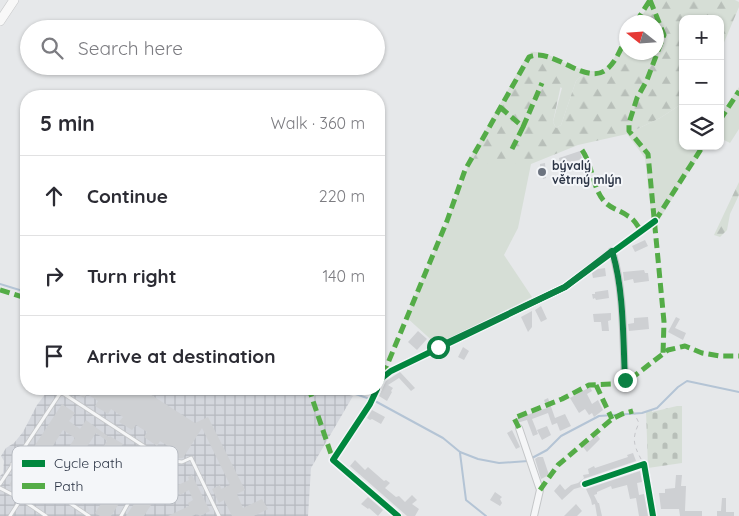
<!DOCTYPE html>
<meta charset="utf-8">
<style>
:root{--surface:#fff;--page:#f7f7f7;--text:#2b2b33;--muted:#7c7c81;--line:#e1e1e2}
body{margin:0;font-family:Quicksand,sans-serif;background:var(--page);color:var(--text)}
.controls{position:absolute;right:15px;top:15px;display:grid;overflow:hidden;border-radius:10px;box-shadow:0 1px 4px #0004}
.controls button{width:45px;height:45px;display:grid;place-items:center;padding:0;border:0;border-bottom:1px solid var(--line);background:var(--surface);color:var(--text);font:25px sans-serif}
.compass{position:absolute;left:619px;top:15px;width:45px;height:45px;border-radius:50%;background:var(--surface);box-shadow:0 1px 4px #0004;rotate:287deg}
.stop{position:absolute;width:15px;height:15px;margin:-11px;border:4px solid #0b8043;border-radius:50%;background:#fff}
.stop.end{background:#0b8043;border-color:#fff;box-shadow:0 1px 5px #0008}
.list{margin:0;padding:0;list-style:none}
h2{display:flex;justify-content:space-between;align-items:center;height:65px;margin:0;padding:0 20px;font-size:21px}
h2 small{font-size:16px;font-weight:400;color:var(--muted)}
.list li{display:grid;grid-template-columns:32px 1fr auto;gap:15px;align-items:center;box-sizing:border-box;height:80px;padding:0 20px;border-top:1px solid var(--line)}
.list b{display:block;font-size:19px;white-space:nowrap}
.list em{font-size:16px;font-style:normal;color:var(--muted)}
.icon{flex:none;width:28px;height:28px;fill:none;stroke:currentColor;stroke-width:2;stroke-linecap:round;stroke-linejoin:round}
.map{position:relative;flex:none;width:739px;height:516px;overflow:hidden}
.search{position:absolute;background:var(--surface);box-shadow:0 1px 4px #0004;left:20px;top:20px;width:365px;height:55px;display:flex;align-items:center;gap:12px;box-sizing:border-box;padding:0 18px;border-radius:28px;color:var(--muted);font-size:19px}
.panel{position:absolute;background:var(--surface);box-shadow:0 1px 4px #0004;left:20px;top:90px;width:365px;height:305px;border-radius:20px}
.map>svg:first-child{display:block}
</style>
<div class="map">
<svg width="739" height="516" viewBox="0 0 739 516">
<defs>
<pattern id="industrial-grid" width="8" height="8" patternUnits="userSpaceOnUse" patternTransform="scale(1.25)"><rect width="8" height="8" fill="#d4d7dd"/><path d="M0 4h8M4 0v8" fill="none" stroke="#b6b9bf"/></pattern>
<pattern id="forest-firs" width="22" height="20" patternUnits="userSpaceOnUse" patternTransform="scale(1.25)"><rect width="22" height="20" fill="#d6ded6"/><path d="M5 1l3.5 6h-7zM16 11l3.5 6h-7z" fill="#b8bfb9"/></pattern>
<pattern id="cemetery-stones" width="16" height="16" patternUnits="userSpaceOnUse" patternTransform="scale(1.25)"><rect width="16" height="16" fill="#d6ded6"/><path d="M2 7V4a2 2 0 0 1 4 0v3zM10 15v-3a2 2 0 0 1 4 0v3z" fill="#b8bfb9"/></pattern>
</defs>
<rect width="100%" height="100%" fill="#e6e8ea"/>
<path fill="url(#industrial-grid)" d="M49 389H327L353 396 311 468 308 516H0V476L3 473 4 461 1 456 6 448 14 443 23 432 37 405Z"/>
<path fill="#d6ded6" d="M626 36V41C621 50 615 66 606 71 594 78 586 68 576 81L561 125 556 128 553 122 562 88 522 70 471 164H531L518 228 504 255 532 297 437 345 406 317 447 222 466 172 470 158 525 59 531 52C540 51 549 55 557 59 570 66 595 78 608 66 616 58 621 45 626 36Z
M739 87V129L730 143 720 138V115Z
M680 105 683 107V146H705L659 220 654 224 652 222 645 158 627 134 660 118Z"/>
<path fill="url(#forest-firs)" d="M652 0H735L739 2V7L720 52V19H683V96L680 105 660 118 627 134 578 145 531 164H470L529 58 545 57 565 66 553 122 556 128 561 125 576 81C586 68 594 78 606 71 615 66 621 50 626 41V52H656V22H638Z
M739 182V195L730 214 727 230 720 237 714 235Z"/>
<path fill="url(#cemetery-stones)" d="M677 406H682V463L648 468 646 411 649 412V410H652V412Z"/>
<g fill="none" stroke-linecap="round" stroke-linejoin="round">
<path stroke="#b4c4d5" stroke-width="2" d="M0 284 26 292
M341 389 370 399
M375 401 443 438 460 452 478 459 499 463 528 461
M460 453 466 500 486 516
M532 458 547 450 561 436 599 416 642 413 657 408 678 387 687 381 739 392"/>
</g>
<path fill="#ced0d3" d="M580 151 582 159 560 165 559 158Z
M545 163 546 178 543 179 542 175 539 174 538 171 540 167V164Z
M645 240 648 246 635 252 632 246Z
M605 268 606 276 593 278 592 273 598 269Z
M644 270 645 273H648L649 281 634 283 633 279 624 281 623 272Z
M608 290 609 298 596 300 595 298 593 299 592 294H595V292Z
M541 306 547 319 541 322 535 310Z
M532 311V327L528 332 521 317Z
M611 313V320L608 321 609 331H602L601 322H594L593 314Z
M648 317 649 329 629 331 628 324 634 323V318Z
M676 317 680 319 675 328 686 333 683 340 668 332Z
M418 331 427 339 417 350 408 342Z
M463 347 469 351 464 360 458 357Z
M400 372 415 388 411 391 399 378 388 385 393 388 391 391 392 392 387 401 379 396 386 381Z
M590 387 592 391 587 394 592 404 598 400 603 410 594 417 592 413 589 415 585 409 579 413 570 398Z
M69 389H142L195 423 208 417 245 490 237 494 243 508 262 499 268 509 254 516H232L224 500 219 503 212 489 220 485 221 489 230 485 202 428 183 458H177L168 452 171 448 160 441 157 446 144 437 147 432 136 425 132 430 119 422 123 417 111 409 108 414 95 406 98 401 87 394 84 398Z
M548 398 555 418 565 414 571 426 560 431 557 423 552 425 548 413 532 419 538 434 533 436 527 420 517 423 515 419 547 408 544 400Z
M62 404 75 413 69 421 80 429 86 420 109 437 110 436 123 444 83 505 70 497 107 441 96 433 59 489 46 481 75 438 63 430 35 474 22 465Z
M372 410 385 417 381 424 372 419 370 420 367 418Z
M547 426 551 435 542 440 537 430Z
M512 430 520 447 516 449 507 433Z
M597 435 600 439 587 452 583 447Z
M134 451 147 460 111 516H100L95 513Z
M633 453 636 461 583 479 580 483 581 487 574 489 562 500 554 491 560 484 565 490 571 485 578 483 584 478 583 475 589 474 588 469 594 466 595 468 628 457 627 455Z
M538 457H543L549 475 541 479 535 459Z
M355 460 365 470 368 467 384 481 386 480 390 483 385 488 396 497 399 496 405 502 412 495 417 500 412 504 419 509 415 516H407L350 466Z
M158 467 170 475 144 516H126Z
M640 471 642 482 637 483 639 495 644 494 648 516H639L636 498 630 499 627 485 612 489 611 486 597 492V494L594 495 598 503H596H599L602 516H597L595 504 592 505 591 500 586 489Z
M192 475 210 511 200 516 197 514 192 516H168L189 506 188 503 193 500 189 490 180 495 176 486 189 480 188 477Z
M676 475H682L681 486H686L685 511H702V516H680L679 509H661L659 493H665V489L675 488Z
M12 480 25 488 22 493 9 485Z
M495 492 502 497 500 499 502 503 500 506 490 500Z
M368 497 383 510 378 516 369 508 368 509 361 504Z
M722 498H726V512H734V516H717V511H721Z
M576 504 582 511 577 516H564Z"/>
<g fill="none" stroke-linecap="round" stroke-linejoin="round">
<defs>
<path id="service" d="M12 464 89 516
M0 484 61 392 165 460 182 462 191 458 219 516
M0 488 21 499 46 516
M10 516 21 499
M121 516 156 454"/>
<path id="minor" d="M612 251C624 288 623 340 625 380
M379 384 382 378 391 371 565 287 655 221
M377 389 370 404 333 460 398 516
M519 428 540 490 534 516
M585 484 644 464 653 516"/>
<path id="secondary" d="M0 21 14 0"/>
</defs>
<use href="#service" stroke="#c4c6c8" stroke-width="4.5"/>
<use href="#minor" stroke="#c4c6c8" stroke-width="8"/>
<use href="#secondary" stroke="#c4c6c8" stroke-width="10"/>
<path stroke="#c5c6ca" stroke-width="1" stroke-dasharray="4 4" stroke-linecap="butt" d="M633 411 639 423C632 438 633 444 641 459"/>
<use href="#service" stroke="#f5f6f7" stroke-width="3"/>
<use href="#minor" stroke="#f5f6f7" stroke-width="6"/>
<use href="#secondary" stroke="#f8f8f8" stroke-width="9"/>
<path stroke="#54ac47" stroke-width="5" stroke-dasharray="10 5" stroke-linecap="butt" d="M650 0 664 35 647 80 637 98 629 123V131L648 154 664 322 663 354
M636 22 650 0
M500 107 523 127 542 83
M720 120 739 91
M512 149 523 127
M582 150C593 166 592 187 604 201 611 209 620 210 628 216 634 219 637 225 641 231
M655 221 703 146
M0 290 26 298
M383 375 447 221 465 170 529 57C552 46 586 87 607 69 616 62 621 48 626 38
M596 385 612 419
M306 389 310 392 333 460
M519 428 514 418 562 399 589 385 613 384 633 377 668 350 685 346 702 353 720 356H739
M540 490 558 465 612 419 622 414 633 411"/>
<defs>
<path id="cycleway" d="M379 384 382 378 391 371 565 287 655 221
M377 389 370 404 333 460 398 516
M585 484 644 464 653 516"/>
</defs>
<use href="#cycleway" stroke="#f4f6f9" stroke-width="9"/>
<use href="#cycleway" stroke="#00873e" stroke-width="6"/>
</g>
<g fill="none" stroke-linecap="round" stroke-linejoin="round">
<path stroke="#0b8043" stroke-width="6" d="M438 347 565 287 612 251C624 289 623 339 625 380"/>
</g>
<circle fill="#6c737f" stroke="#f4f6f9" stroke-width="2" cx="542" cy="172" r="5"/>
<g text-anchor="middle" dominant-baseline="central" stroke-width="4" stroke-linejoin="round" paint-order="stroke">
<g font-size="12" font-weight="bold" fill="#2b3445" stroke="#f4f6f9" text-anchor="start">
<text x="552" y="165">bývalý<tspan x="552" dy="14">větrný mlýn</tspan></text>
</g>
</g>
<rect x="12" y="446" width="166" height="58" rx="8" fill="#f4f6f9" stroke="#b8bcc3" stroke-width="1"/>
<rect x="22" y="460" width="23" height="7" fill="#00873e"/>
<rect x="22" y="483" width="23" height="6" fill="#54ac47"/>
<g font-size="14" fill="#2b3445">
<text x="54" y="468">Cycle path</text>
<text x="54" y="491">Path</text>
</g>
</svg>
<div class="controls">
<button>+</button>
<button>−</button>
<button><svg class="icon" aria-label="layers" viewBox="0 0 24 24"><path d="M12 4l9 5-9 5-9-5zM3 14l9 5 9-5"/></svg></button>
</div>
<svg class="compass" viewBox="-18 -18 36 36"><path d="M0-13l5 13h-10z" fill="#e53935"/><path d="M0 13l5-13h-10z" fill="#7c7c81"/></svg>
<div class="stop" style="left:438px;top:347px"></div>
<div class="stop end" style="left:625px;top:380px"></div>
<div class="search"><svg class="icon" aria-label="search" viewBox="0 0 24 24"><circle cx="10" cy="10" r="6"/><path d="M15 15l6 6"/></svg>Search here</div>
<section class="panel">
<h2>5 min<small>Walk · 360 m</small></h2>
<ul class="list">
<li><svg class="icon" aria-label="ahead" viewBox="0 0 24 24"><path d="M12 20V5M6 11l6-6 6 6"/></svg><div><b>Continue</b></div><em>220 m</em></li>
<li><svg class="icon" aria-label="right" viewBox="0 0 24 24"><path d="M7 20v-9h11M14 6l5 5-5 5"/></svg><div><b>Turn right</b></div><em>140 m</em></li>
<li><svg class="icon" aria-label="arrive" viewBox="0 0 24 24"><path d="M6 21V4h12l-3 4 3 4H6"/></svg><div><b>Arrive at destination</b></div></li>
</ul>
</section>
</div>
